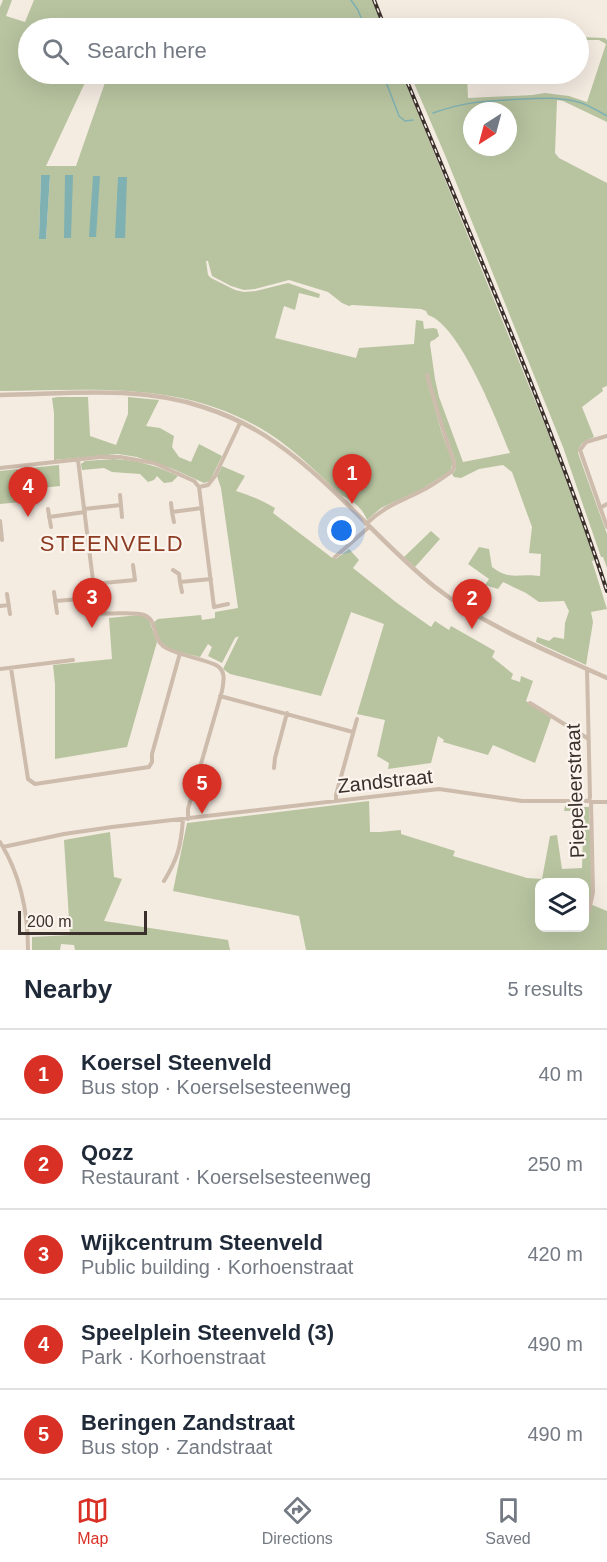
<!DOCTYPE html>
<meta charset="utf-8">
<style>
:root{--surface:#fff;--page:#f2f2f3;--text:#1f2937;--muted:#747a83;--line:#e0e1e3;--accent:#d93025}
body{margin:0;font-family:Arial,sans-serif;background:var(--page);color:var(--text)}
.controls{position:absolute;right:18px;bottom:18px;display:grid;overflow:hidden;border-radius:12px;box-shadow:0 6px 24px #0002}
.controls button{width:54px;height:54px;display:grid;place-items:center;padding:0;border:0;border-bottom:2px solid var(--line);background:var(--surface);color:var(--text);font:30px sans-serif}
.compass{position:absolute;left:463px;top:102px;width:54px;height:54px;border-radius:50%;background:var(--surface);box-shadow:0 6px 24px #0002;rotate:216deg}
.scale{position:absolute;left:18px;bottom:15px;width:129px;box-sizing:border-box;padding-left:6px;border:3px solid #3b302b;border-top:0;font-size:16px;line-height:21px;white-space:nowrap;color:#3b302b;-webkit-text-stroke:4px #fbf5ee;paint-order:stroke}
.you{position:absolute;left:342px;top:531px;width:21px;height:21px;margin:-15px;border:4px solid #fff;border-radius:50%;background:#1a73e8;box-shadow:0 0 0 9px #1a73e833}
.badge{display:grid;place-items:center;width:39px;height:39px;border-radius:50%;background:var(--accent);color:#fff;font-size:20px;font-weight:700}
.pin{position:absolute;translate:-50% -50px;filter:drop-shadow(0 2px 3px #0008)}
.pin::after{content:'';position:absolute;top:32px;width:21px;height:18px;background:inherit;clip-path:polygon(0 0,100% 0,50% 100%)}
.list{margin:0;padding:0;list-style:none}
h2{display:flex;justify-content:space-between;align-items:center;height:78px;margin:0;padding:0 24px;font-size:26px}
h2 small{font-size:20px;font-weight:400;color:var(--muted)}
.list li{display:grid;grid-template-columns:39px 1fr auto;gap:18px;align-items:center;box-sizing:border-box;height:90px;padding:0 24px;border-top:2px solid var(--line)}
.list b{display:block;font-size:22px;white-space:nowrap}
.list p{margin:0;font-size:20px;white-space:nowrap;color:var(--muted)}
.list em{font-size:20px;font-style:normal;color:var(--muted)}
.icon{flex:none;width:33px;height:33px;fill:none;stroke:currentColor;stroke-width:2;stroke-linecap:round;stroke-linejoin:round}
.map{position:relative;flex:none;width:607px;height:950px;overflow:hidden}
.search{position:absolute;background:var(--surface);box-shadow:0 6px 24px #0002;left:18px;right:18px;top:18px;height:66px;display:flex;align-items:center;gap:15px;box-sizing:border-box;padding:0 21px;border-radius:33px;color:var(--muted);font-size:22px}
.sheet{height:528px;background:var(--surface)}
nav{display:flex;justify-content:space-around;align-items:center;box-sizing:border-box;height:84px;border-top:2px solid var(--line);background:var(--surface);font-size:16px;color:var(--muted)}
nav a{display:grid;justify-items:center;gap:3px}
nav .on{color:var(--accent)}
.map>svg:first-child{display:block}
</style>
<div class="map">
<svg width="607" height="950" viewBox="0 0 607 950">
<rect width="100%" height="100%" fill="#f4ebe1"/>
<path fill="#b8c4a0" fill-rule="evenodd" d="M3 0H12L6 16 25 22 34 0H372L384 28H28V74H89L46 166H76L108 74H402L553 445 595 560 592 561 607 609 591 612 593 622 586 665 536 642 537 637 549 641 554 637 564 639 565 623 569 611 564 601 539 602 526 593 503 582 498 589 485 585 489 579 468 564 479 547 489 549 492 567C510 581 519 573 540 576L541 554 529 553 532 527 512 472 503 465 479 469 461 478 454 477 452 474 456 469V462L427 380 442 434 453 463 450 471 422 489 381 508 367 520C363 509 353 500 342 496 322 477 302 457 280 441 194 379 99 390 0 391V7ZM41 175H50L46 239H39ZM206 261H208L212 276 231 286 244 290 255 289 289 280 328 292 342 303 349 306 352 305 421 309 426 311 428 315C460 325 497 421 510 453L463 462 439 397 435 379 430 344 431 341 434 340 439 336 437 329 433 328 424 329 423 321 416 320 414 344 359 348 356 358 275 338 284 306 295 310 299 293 319 298 320 294 288 283 256 291 244 292 235 290 211 278 208 275Z
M579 37 605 38 607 40V122L563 101 557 100 555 153 559 158 607 183V386L602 388 603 391 582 407 594 437C586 440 579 443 578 453L607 534V568L603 557H601L563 447 445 155 410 74H467L468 98 532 95 545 93 569 96 587 102 606 44 599 40H579ZM472 111H508V147H472Z
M58 397H88L90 436 116 445 128 414V397L159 400 146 426 160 428 174 436 172 447 179 457 191 462 199 444 222 456 210 481 204 483 173 469 137 457 118 454 54 460V413L52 398Z
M114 459C141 461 154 465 178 476L172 482 164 483 157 476 154 480 148 482 140 474 112 472 104 468 82 470 81 464 85 461Z
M59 465 60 486 23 490 20 469Z
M222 466 245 476 236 491C251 496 262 500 275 508L273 513 331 557 336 559 349 549 359 560 353 568 397 603 431 627 435 621 449 630 451 626 495 651 492 657 513 674 511 679 520 682 521 676 533 681 526 701 551 718 535 763 493 745 488 755 443 742 444 740 438 736 431 763 388 769 389 763 377 756 385 720 357 714 384 624 351 612 321 696 230 674 223 669 239 636 235 638 222 663 208 656 212 647 208 644 200 657C188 654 168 651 160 641 157 636 156 628 154 622L158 619 201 615 202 620 215 618V612L238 608 221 488 217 476Z
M18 469 21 502 0 504V471Z
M431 531 440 539 415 567 404 557Z
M139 615 143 616 149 620 157 642 127 747 55 759V684L53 665 112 659 109 618Z
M369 801 370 832H380L401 830V834L455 851 453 856 527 878 542 879 550 836 557 835 562 869 582 868 584 811H564L565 806 589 807 592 887 590 904 607 911V950H306L299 916 173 891 187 823ZM540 882H584V927H540Z
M110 832 114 877 122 879 104 921 228 940 230 950H75L74 945 61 944 60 950H32V937L70 935 64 840Z"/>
<path fill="#7fb0b2" d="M41 175H50L46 239H39Z
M65 175H73L71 238H64Z
M93 176H100L96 237H89Z
M118 177H127L125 238H115Z"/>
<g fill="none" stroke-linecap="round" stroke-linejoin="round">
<path stroke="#7fb0b2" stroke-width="1.5" d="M351 0 358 10 365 28
M383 74 399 116 405 121 413 120
M433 113C466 101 489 101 523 99 542 98 560 97 578 102 589 105 598 111 607 116"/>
<path stroke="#cdbbac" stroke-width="4" d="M607 436 586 442 580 450 607 527
M78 460 97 613C112 615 132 611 144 615 158 620 152 638 163 646 175 655 201 658 216 665 226 671 224 680 222 691L188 809V819
M0 468 100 457H120L154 463 194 481 199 487
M120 495 122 517
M171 503 172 512
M600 508 607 504
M48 509 51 527
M84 509 121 505
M49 517 85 512
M0 521 1 530
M174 522 172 512 202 508
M366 524C386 505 400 502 423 490 433 485 442 478 451 472L454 468V462L444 433 427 375
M1 530 2 540
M335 557 369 527
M173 570 179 574 180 582
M93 584 135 580 133 565
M54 592 57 613
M182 592 180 582 211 579
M7 594 10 614
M55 601 94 598
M228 604 214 607 199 487 208 485 215 476 240 423
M0 606 9 605
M11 668 28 779 35 784 149 767 152 762V754L180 653
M0 669 73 660
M587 669 590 797 589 801 591 802 593 892 589 911
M220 696 353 732
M530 703 587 738
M274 768 275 758 287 713
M336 801V795L357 719
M591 802H607
M0 842C20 874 28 913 28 950
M3 847 64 834 112 827 439 789 522 801H589
M164 881C178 858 181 846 183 819"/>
<path stroke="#cdbbac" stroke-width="4.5" d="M0 395C67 394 138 385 203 407 228 415 255 428 276 443 335 484 379 542 435 587 486 627 548 651 607 678"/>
<defs>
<path id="rail" d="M374 0 385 28
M404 74C474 245 549 415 607 591"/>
</defs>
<use href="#rail" stroke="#3b302b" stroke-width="4"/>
<use href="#rail" stroke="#fbf5ee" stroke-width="1.5" stroke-dasharray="4.5" stroke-linecap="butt"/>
</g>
<g text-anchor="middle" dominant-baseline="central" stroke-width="4.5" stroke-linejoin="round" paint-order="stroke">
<g font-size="20" fill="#3b302b" stroke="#fbf5ee">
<text transform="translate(385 781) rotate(-6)">Zandstraat</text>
<text transform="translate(575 791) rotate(-92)">Piepeleerstraat</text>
</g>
<g font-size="22" letter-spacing="1.5" fill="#8c3b22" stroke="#fbf5ee">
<text x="112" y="543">STEENVELD</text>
</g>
</g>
</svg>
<div class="controls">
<button><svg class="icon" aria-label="layers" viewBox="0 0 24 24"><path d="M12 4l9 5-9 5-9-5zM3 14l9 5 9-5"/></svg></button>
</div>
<svg class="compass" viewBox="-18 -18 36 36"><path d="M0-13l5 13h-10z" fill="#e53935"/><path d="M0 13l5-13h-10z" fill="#747a83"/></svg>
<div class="scale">200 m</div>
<div class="you"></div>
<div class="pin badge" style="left:352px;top:504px">1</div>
<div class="pin badge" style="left:472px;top:629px">2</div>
<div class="pin badge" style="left:92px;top:628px">3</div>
<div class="pin badge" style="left:28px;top:517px">4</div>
<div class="pin badge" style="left:202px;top:814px">5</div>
<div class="search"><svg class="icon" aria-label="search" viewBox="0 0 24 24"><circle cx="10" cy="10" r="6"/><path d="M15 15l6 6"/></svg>Search here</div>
</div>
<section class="sheet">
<h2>Nearby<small>5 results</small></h2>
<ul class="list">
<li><span class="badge">1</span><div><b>Koersel Steenveld</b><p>Bus stop · Koerselsesteenweg</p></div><em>40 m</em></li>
<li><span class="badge">2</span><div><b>Qozz</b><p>Restaurant · Koerselsesteenweg</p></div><em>250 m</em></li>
<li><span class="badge">3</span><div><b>Wijkcentrum Steenveld</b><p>Public building · Korhoenstraat</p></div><em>420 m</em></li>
<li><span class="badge">4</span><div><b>Speelplein Steenveld (3)</b><p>Park · Korhoenstraat</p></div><em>490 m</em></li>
<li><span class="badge">5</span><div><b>Beringen Zandstraat</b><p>Bus stop · Zandstraat</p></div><em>490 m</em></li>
</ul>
</section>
<nav>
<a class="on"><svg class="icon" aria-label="map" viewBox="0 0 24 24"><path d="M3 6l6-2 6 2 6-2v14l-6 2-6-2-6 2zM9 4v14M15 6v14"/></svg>Map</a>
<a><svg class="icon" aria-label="directions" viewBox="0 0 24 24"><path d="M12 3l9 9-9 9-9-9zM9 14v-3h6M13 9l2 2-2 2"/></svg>Directions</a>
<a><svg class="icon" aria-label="saved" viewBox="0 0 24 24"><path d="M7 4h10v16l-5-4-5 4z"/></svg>Saved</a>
</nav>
